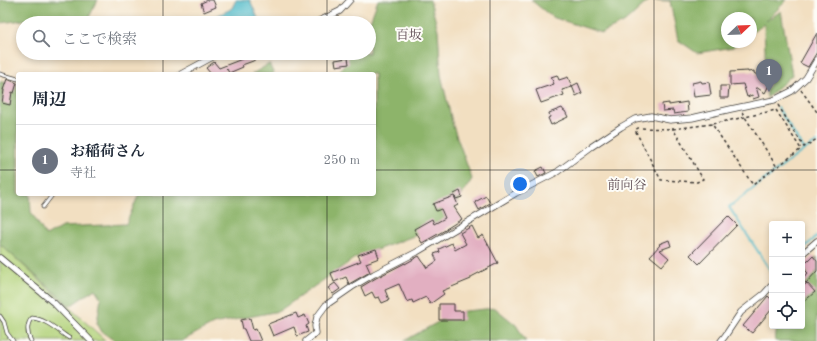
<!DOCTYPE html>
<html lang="ja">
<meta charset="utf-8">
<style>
:root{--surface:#fff;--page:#f2f2f3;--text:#1f2937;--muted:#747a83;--line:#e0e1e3;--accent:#2563eb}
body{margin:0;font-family:"Old Standard TT","Noto Serif JP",serif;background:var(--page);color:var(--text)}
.controls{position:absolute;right:12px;bottom:12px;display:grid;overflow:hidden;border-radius:4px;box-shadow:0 2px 6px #0003}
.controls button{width:36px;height:36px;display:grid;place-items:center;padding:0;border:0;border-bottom:1px solid var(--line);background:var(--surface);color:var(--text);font:20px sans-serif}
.compass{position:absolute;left:721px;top:12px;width:36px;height:36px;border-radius:50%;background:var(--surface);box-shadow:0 2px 6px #0003;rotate:67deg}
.you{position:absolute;left:520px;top:184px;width:14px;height:14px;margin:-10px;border:3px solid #fff;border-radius:50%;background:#1a73e8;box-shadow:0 0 0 6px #1a73e833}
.badge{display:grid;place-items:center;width:26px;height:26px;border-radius:50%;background:var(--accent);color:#fff;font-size:13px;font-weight:700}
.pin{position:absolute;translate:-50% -33px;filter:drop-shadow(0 1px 2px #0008)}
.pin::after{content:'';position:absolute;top:21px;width:14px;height:12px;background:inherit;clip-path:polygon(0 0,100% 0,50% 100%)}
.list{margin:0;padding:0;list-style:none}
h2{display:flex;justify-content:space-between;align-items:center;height:52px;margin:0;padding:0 16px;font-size:17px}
h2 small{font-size:13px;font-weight:400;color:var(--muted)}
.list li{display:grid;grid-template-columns:26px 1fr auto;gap:12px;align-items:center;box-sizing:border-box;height:72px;padding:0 16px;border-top:1px solid var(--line)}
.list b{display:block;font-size:15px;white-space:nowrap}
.list p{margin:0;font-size:13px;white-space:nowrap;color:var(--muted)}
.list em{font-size:13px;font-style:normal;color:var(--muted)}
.icon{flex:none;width:22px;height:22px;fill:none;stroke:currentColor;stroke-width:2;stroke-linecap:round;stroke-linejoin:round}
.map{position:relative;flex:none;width:817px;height:341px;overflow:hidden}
.search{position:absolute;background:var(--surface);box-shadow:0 2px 6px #0003;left:16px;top:16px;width:360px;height:44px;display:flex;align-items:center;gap:10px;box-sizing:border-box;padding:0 14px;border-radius:22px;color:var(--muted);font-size:15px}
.panel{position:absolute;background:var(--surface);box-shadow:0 2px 6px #0003;left:16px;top:72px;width:360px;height:124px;border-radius:4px}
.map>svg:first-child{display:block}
</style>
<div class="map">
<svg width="817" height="341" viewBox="0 0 817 341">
<rect width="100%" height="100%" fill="#fdfcf7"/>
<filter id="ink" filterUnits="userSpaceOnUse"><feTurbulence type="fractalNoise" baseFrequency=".025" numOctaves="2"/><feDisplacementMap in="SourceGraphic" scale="8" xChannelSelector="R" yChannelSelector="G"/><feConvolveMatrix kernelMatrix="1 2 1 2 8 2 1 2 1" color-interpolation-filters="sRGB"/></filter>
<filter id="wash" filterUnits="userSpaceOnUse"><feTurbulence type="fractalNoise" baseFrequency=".012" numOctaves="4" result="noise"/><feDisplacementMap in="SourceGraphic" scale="16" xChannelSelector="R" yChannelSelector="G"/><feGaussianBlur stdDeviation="0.9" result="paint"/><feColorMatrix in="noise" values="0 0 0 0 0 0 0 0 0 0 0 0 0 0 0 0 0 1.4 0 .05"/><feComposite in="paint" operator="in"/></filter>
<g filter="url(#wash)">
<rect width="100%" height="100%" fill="#f2dfc1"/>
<path fill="#b2d27a" stroke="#67774b" d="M0 244 12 255 106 341H0Z"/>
<path fill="#8db46a" stroke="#546843" d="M0 0H98L88 19H31L0 23Z
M378 0H430L438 30 441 75 453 126 472 179 443 225 355 258 279 311 213 324 182 341H115L102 332 97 323 101 298 95 289 70 306 0 244V82L18 83V194H30L31 212 46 236 62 227 126 224 139 194H374V74H338L351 53H369V24Z
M531 0H787L766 21 781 11 792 75 767 98 764 24 751 33V18H727V42H739L733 47 697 53 678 40 670 1 649 0 625 22 602 33 552 17Z
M269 64 274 74H252Z
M817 257V341H775L777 326H802V272L804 269Z
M495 308 516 325 526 341H404L456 312Z"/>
<path fill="#4db9c8" stroke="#346a72" d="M236 0H250L260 23H210L208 20 229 10 232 8Z"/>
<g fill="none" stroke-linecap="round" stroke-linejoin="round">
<path stroke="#4db9c8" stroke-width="2" d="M804 150 817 142
M802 250 817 236
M772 273 729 207 804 150 778 108"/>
</g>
<g id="blocks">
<path fill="#e2afc1" d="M208 0H213L216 7 204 12 201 3Z
M817 33V52L808 67 800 63Z
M239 53H265L253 61 242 65 243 67 229 73 227 69 222 74H211L206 68 214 62 219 68 242 59Z
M348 58 349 64 336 66 335 60Z
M748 71V72L754 71V73L770 83 765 93 756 87 759 97 753 99 752 95 747 97 743 84 730 85V72Z
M557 75 559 80 568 77 572 87 562 90 564 95 541 103 536 90 554 84 551 77Z
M7 79 17 83 14 93 12 92 10 105 2 103 4 90H3Z
M701 81 702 83 709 82 711 95 694 97 692 83Z
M578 83 582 93 576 96 572 86Z
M720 86H729L728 98H720Z
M687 102 688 112 674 114 673 110 663 111 662 104 669 103V105Z
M562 108 564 111H565L568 117 551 125 548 118 550 117 549 113Z
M543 167 546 173 538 177 535 171Z
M460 191 462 197 456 199 454 194Z
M454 196 458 205 454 207 462 219 446 229H447L422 243 414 229 432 219 434 224 445 218 441 209 436 211 433 204Z
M486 196 490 203 479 210 475 202Z
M728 216 737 225 699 264 690 255Z
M472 226 478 238 483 235 498 263 471 277V279L442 291 444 294 430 304 426 297 413 303 412 300 407 302 399 284 385 290 389 300 382 303 379 297 375 298 372 292 365 296 361 287 376 278 405 263V264L419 256 427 268 437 261 434 254 440 252 439 249 452 243 455 250 466 244 460 233Z
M669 240 671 246 660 250 669 258 662 266 650 256 660 245 659 244Z
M376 249 379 258 366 263 370 272 349 284 346 277 334 282 331 273 361 261 358 255Z
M813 256 817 261V271L806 283 802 280 808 273 802 267V258H803L807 262Z
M335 283 340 289 333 294 328 288Z
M807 283 815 292 802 303V287Z
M768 296 772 300V309L752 333 743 326Z
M439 304H454V311H463V320H439Z
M296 313 298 318 305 315 309 324 306 326 308 332 297 336 294 327 273 336 268 324Z
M250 318 253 330 256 329 261 341H249L244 329H243L241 320Z"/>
</g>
</g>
<g filter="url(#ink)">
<use href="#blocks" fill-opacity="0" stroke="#3c3935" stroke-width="1"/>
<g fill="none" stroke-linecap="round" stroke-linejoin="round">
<defs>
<path id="service" d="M0 74 18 79
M43 207 53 194
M0 316 4 322 7 333 13 341
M31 341C27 334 26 324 32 318 46 319 58 331 69 338"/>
<path id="minor" d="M315 23 340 11 350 0
M181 74 220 53
M802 254 817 241
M0 258 54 303 91 341
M306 341 316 333 315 326 317 317 326 305 352 287 374 274 417 252 516 193 557 172 591 147 621 127 635 119 651 116 670 120 692 118 731 109 774 100 792 91 806 78 817 60
M721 341 725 336 741 312 764 294 772 285"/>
</defs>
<use href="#service" stroke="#3c3935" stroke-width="4.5"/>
<use href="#minor" stroke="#3c3935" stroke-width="7"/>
<path stroke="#3c3935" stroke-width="1.5" stroke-dasharray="3 3" stroke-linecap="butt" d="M801 90 817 112
M778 105 804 147 817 139
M776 110 801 149 777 167 745 117Z
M742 112 745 117 712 124 753 185 776 167
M673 127V129L638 128 635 130 661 180 697 182 703 179 673 129 712 124"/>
<use href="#service" stroke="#fff" stroke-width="3"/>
<use href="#minor" stroke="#fff" stroke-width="5.5"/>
</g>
</g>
<path fill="none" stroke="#1c1c1c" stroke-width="1" stroke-opacity="0.55" d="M163 0V23M327 0V23M490 0V341M654 0V341M163 53V74M327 53V74M0 170H18M374 170H817M163 194V341M327 194V341"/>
<g text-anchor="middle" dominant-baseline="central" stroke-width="4" stroke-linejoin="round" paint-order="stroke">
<g font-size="13" fill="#614f56" stroke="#fdfcf7">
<text x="409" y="35">百坂</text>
<text x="627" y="185">前向谷</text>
</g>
</g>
</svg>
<div class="controls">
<button>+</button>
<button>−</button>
<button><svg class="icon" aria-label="locate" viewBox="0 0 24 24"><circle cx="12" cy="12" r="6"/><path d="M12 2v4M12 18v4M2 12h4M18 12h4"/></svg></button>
</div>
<svg class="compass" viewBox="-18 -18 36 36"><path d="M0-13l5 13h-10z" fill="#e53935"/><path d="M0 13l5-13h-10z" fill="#747a83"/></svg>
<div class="you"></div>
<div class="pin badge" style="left:769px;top:92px;background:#6b7280">1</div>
<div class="search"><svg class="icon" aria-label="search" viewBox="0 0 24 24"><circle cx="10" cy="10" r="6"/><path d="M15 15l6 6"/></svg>ここで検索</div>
<section class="panel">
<h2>周辺<small></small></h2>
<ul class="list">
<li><span class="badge" style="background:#6b7280">1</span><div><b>お稲荷さん</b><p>寺社</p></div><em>250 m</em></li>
</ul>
</section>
</div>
